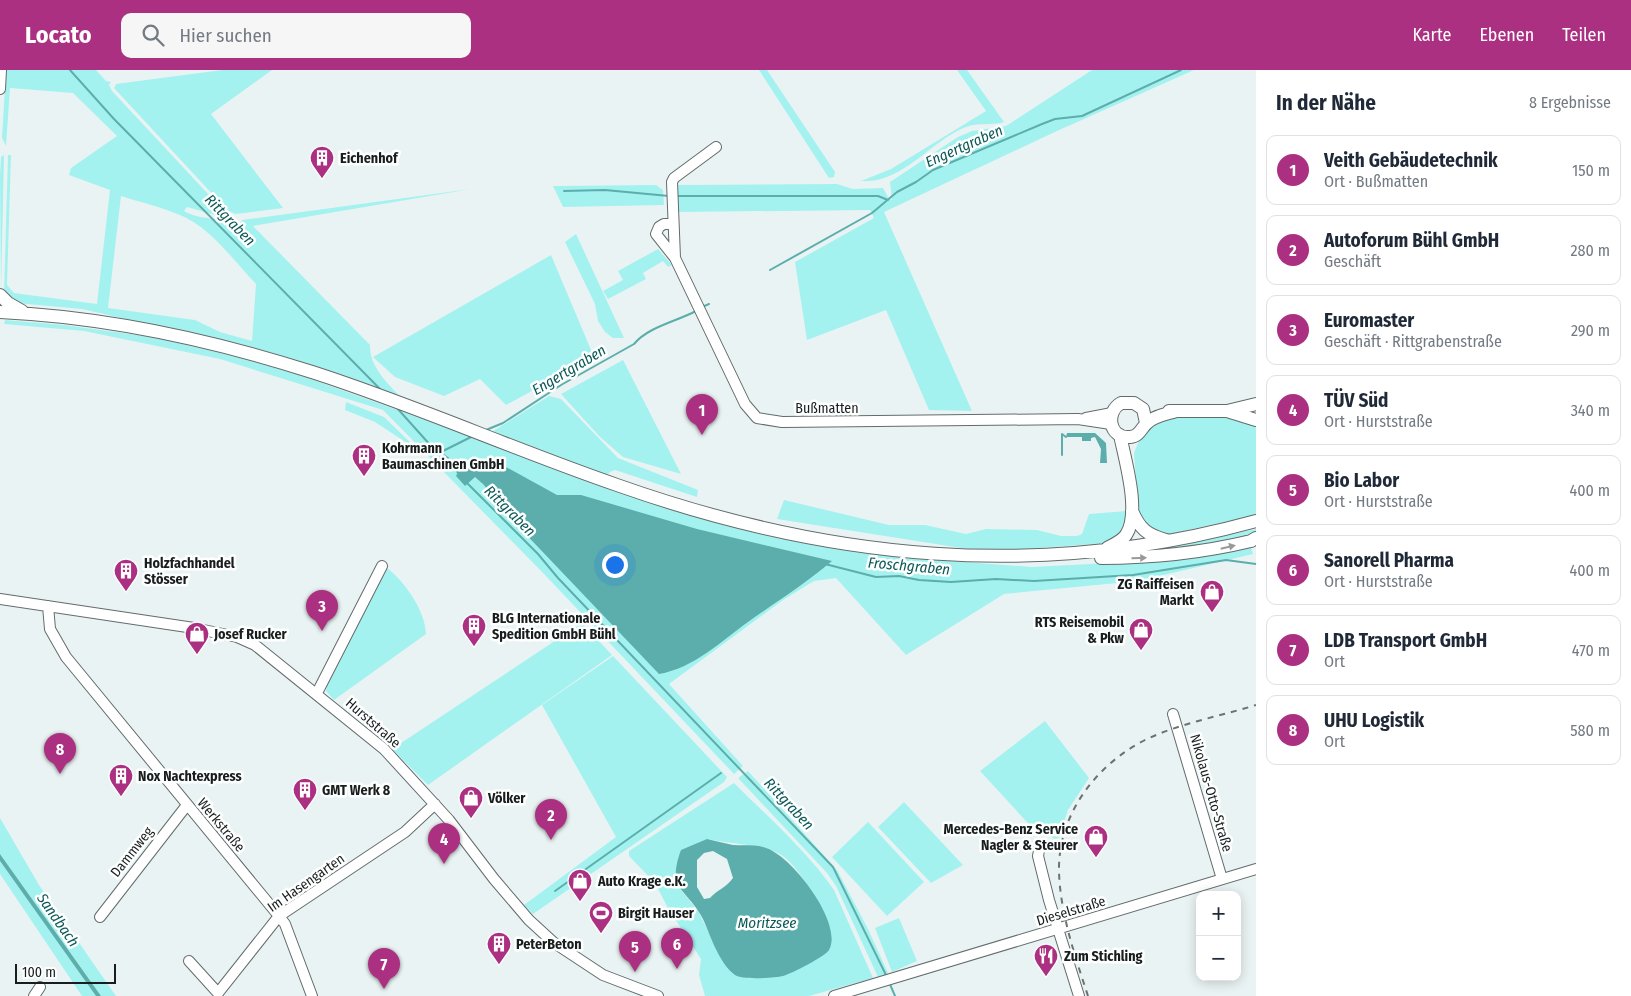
<!DOCTYPE html>
<html lang="de">
<meta charset="utf-8">
<style>
:root{--surface:#fff;--page:#f6f6f7;--text:#1f2937;--muted:#747a83;--line:#e0e1e3;--accent:#ac3081}
body{margin:0;font-family:"Fira Sans Condensed",sans-serif;background:var(--page);color:var(--text)}
.controls{position:absolute;right:15px;bottom:15px;display:grid;overflow:hidden;border-radius:10px;box-shadow:0 2px 12px #0003}
.controls button{width:45px;height:45px;display:grid;place-items:center;padding:0;border:0;border-bottom:1px solid var(--line);background:var(--surface);color:var(--text);font:25px sans-serif}
.scale{position:absolute;left:15px;bottom:12px;width:101px;box-sizing:border-box;padding-left:5px;border:2px solid #1a1d1d;border-top:0;font-size:14px;line-height:18px;white-space:nowrap;color:#1a1d1d;-webkit-text-stroke:4px #fdffff;paint-order:stroke}
.you{position:absolute;left:614px;top:494px;width:18px;height:18px;margin:-12px;border:4px solid #fff;border-radius:50%;background:#1a73e8;box-shadow:0 0 0 8px #1a73e833}
.badge{display:grid;place-items:center;width:32px;height:32px;border-radius:50%;background:var(--accent);color:#fff;font-size:16px;font-weight:700}
.pin{position:absolute;translate:-50% -41px;filter:drop-shadow(0 1px 2px #0008)}
.pin::after{content:'';position:absolute;top:26px;width:18px;height:15px;background:inherit;clip-path:polygon(0 0,100% 0,50% 100%)}
.list{margin:0;padding:0;list-style:none}
h2{display:flex;justify-content:space-between;align-items:center;height:65px;margin:0;padding:0 20px;font-size:21px}
h2 small{font-size:16px;font-weight:400;color:var(--muted)}
.list li{display:grid;grid-template-columns:32px 1fr auto;gap:15px;align-items:center;box-sizing:border-box;height:70px;margin:0 10px 10px;padding:0 10px;border:1px solid var(--line);border-radius:10px}
.list b{display:block;font-size:19px;white-space:nowrap}
.list p{margin:0;font-size:16px;white-space:nowrap;color:var(--muted)}
.list em{font-size:16px;font-style:normal;color:var(--muted)}
.icon{flex:none;width:28px;height:28px;fill:none;stroke:currentColor;stroke-width:2;stroke-linecap:round;stroke-linejoin:round}
.map{position:relative;flex:none;width:1256px;height:926px;overflow:hidden}
header{display:flex;align-items:center;gap:30px;box-sizing:border-box;height:70px;padding:0 25px;background:var(--accent);color:#fff}
header strong{font-size:24px}
nav{display:flex;gap:28px;margin-inline-start:auto;font-size:18px}
.search{width:350px;height:45px;background:var(--page);display:flex;align-items:center;gap:12px;box-sizing:border-box;padding:0 18px;border-radius:10px;color:var(--muted);font-size:19px}
main{display:flex}
aside{flex:1;background:var(--surface)}
.map>svg:first-child{display:block}
</style>
<header>
<strong>Locato</strong>
<div class="search"><svg class="icon" aria-label="search" viewBox="0 0 24 24"><circle cx="10" cy="10" r="6"/><path d="M15 15l6 6"/></svg>Hier suchen</div>
<nav><a>Karte</a><a>Ebenen</a><a>Teilen</a></nav>
</header>
<main>
<div class="map">
<svg width="1256" height="926" viewBox="0 0 1256 926">
<rect width="100%" height="100%" fill="#eaf3f3"/>
<path fill="#a4f2ef" fill-rule="evenodd" d="M6 0H96L106 11 111 12 109 15 112 21 223 140 219 146 187 137 184 141C201 151 222 146 237 157L242 150 471 119 253 156 370 275C369 298 390 315 404 331L199 266 82 239 16 233 4 224 8 85H11L7 215 14 223 97 234 110 120 69 105 71 98 117 66 73 23 10 18 6 76 2 68ZM121 126C140 132 161 137 180 145 210 157 234 191 256 214L252 271 220 262 195 250 108 238Z
M222 0H272L211 44 283 138 236 144 228 141 114 18 116 14Z
M759 0H767L835 102 834 107 829 108Z
M957 0H967L1004 52C992 56 978 52 966 57 930 71 903 114 861 111L891 99 986 41Z
M1092 0H1194L1057 61 884 142 972 341 929 340 886 240 807 270 795 192 874 148 870 140 678 142 675 115 837 114 853 119 883 118 888 127 892 130 890 112 958 67 972 61 1006 56Z
M4 85 1 221 0 106 1 87Z
M656 115 663 120 664 135 563 137 553 116Z
M576 164 624 268H613L605 262 598 251 595 234 565 172Z
M658 179 672 195 668 197 663 191 643 203 646 209 608 229 603 221 623 210 618 201Z
M551 185 594 287 506 335 480 309 444 326 395 307 373 287Z
M5 250 64 255 159 268 277 297 687 443 818 475 896 487 1032 497 1168 490 1251 477 1253 484 1138 511 1004 524 906 585 836 508 814 511 783 530 669 614 743 696 734 704 545 505 383 340 220 289 84 261 4 254Z
M623 290 681 404 623 387 599 366 561 324Z
M549 326 561 329 618 388 698 420 697 427 615 400 610 402 605 407 490 363Z
M346 332 384 347 411 373 410 375 375 352 345 340Z
M1195 345H1222L1253 354 1256 358V445L1165 465 1145 457 1138 439 1134 383 1138 373 1150 357 1166 349Z
M784 430 889 455H925L966 464 986 459 1037 460 1061 466H1077L1082 464 1089 444 1127 441 1124 460 1108 473 1024 479 974 480 777 449Z
M1256 459V466L1123 486Z
M387 498C405 512 425 540 426 564L334 630 326 621 327 612Z
M582 553 612 585 428 715 392 679Z
M613 586 727 707 724 712 533 844 524 835 616 767 542 635Z
M1045 651 1089 708 1068 740 1059 768 1054 769 1045 762 1037 763 980 701Z
M748 701 837 800 868 859 888 903 878 907 836 816 827 803 738 708Z
M734 713C768 747 806 780 834 820L873 908 809 926H705L699 905 701 889 668 838 655 813 629 786V781ZM707 769C728 774 766 774 783 786 796 796 804 811 813 823L723 891 698 841 681 820Z
M904 732 963 795 931 813 878 757Z
M0 748 39 815 116 926H101L0 784Z
M868 752 924 812 887 846 832 787Z
M0 791 83 907 96 926H82L0 804Z
M899 848 917 891 892 902 875 858Z"/>
<path fill="#5baeac" fill-rule="evenodd" d="M1067 363H1095L1106 373 1107 393H1100L1101 379 1095 367 1091 368V371H1082V367H1066Z
M488 391 506 397 557 425H581L697 459 832 491C805 514 776 532 748 552 720 572 694 598 659 604L498 435 484 415 475 407 465 416 456 406 458 402Z
M707 769C715 771 724 773 733 775 744 776 755 774 766 778 792 786 844 854 829 880 826 886 791 904 783 906 774 908 742 910 735 905 719 893 711 867 703 849 687 818 666 821 681 780ZM713 781 727 789 733 808C727 817 717 820 710 828L704 829 697 817V790L704 783Z
M0 784 101 926H96L0 791Z"/>
<g fill="none" stroke-linecap="round" stroke-linejoin="round">
<path stroke="#5baeac" stroke-width="2" d="M70 0 114 49 380 319
M564 121 605 120 669 126
M676 126H878L888 130
M770 200 872 143 897 122 916 112 933 100 1042 54 1055 49 1082 46 1181 0
M702 237 709 234
M397 338 432 377 448 388 458 403
M486 360 503 353 561 315 634 274C648 257 675 252 696 241
M439 383 473 366
M1062 385V364L1066 367
M466 412 538 484 558 508 833 797 886 905
M825 494 876 507 899 506 919 510 951 512 996 509 1034 511 1133 505 1226 490 1256 494
M555 821 721 703
M889 912 895 926"/>
<defs>
<path id="minor" d="M0 19 1 0
M673 154H664L659 157 656 164 675 188 745 334 757 348 782 352 1078 349 1111 354
M675 188 672 112 674 108 716 77
M1086 348 1112 343
M0 529 194 558 237 567 255 575 384 679 449 750 494 809 529 850 553 872 603 905 658 926
M48 536 50 559 66 587 279 846 285 854 312 926
M317 623 382 496
M1173 644 1222 809
M1040 775 1038 786 1049 830 1079 926
M100 847 187 735
M189 891 218 923 279 846 405 762 435 734
M34 926 40 917
M834 926 1256 799"/>
<path id="major" d="M0 225 8 233 22 241
M0 242C106 247 212 270 312 302 415 335 515 380 617 415 829 490 1038 511 1256 451
M1169 341H1227L1256 334
M1227 341 1256 350
M1146 353 1143 339 1134 333H1121C1105 342 1109 369 1130 367 1140 366 1141 358 1147 353 1154 346 1167 344 1176 341
M1132 441C1140 459 1147 465 1166 470
M1107 478C1113 475 1122 471 1126 465 1141 443 1125 390 1120 365
M1101 488C1152 488 1201 483 1251 471L1256 468"/>
</defs>
<use href="#minor" stroke="#636b6b" stroke-width="12"/>
<use href="#major" stroke="#636b6b" stroke-width="14"/>
<use href="#minor" stroke="#fff" stroke-width="10"/>
<use href="#major" stroke="#fff" stroke-width="12"/>
<path stroke="#6c7272" stroke-width="2" stroke-dasharray="6 6" stroke-linecap="butt" d="M1088 926C1075 886 1060 843 1059 801 1058 743 1098 693 1147 669 1181 653 1221 646 1256 635"/>
</g>
<defs><path id="oneway-solid" d="M-6-.8H1V-3.2L6.5 0L1 3.2V.8H-6Z" transform="scale(1.25)"/></defs>
<g fill="#989999">
<use href="#oneway-solid" transform="translate(1228 477) rotate(-13)"/>
<use href="#oneway-solid" transform="translate(1139 488) rotate(-1)"/>
</g>
<defs>
<symbol id="building-pin" viewBox="-11 -11 22 30"><path d="M0 17L-7.5 6A9.5 9.5 0 1 1 7.5 6Z" fill="#ac3081" stroke="#fdffff"/><path d="M-4-6H4V6H1V3H-1V6H-4ZM-2.5-4.3h1.7v1.8h-1.7ZM.8-4.3h1.7v1.8H.8ZM-2.5-1h1.7V.8h-1.7ZM.8-1h1.7V.8H.8Z" fill="#fff"/></symbol>
<symbol id="shop-pin" viewBox="-11 -11 22 30"><path d="M0 17L-7.5 6A9.5 9.5 0 1 1 7.5 6Z" fill="#ac3081" stroke="#fdffff"/><path d="M-5-2.5h2.3a2.7 3.5 0 0 1 5.4 0H5L5.5 6h-11ZM-1.5-2.5h3a1.5 2.3 0 0 0-3 0Z" fill="#fff"/></symbol>
<symbol id="stadium-pin" viewBox="-11 -11 22 30"><path d="M0 17L-7.5 6A9.5 9.5 0 1 1 7.5 6Z" fill="#ac3081" stroke="#fdffff"/><path d="M0-5a6.5 5 0 1 0 0 10a6.5 5 0 1 0 0-10ZM-3.5-1.8h7v3.6h-7Z" fill="#fff"/></symbol>
<symbol id="restaurant-pin" viewBox="-11 -11 22 30"><path d="M0 17L-7.5 6A9.5 9.5 0 1 1 7.5 6Z" fill="#ac3081" stroke="#fdffff"/><path d="M-5-6h1v4h1v-4h1v4h1v-4h1v5L-1.5 .5V6h-2V.5L-5-1ZM5-6V6H3V1.5H1.5Q1.5-4 5-6Z" fill="#fff"/></symbol>
</defs>
<g fill-rule="evenodd">
<use href="#building-pin" x="308" y="74" width="28" height="38"/>
<use href="#building-pin" x="350" y="372" width="28" height="38"/>
<use href="#building-pin" x="112" y="487" width="28" height="38"/>
<use href="#shop-pin" x="1198" y="508" width="28" height="38"/>
<use href="#building-pin" x="460" y="542" width="28" height="38"/>
<use href="#shop-pin" x="1127" y="546" width="28" height="38"/>
<use href="#shop-pin" x="183" y="550" width="28" height="38"/>
<use href="#building-pin" x="107" y="692" width="28" height="38"/>
<use href="#building-pin" x="291" y="706" width="28" height="38"/>
<use href="#shop-pin" x="457" y="714" width="28" height="38"/>
<use href="#shop-pin" x="1082" y="753" width="28" height="38"/>
<use href="#shop-pin" x="566" y="797" width="28" height="38"/>
<use href="#stadium-pin" x="587" y="829" width="28" height="38"/>
<use href="#building-pin" x="485" y="860" width="28" height="38"/>
<use href="#restaurant-pin" x="1032" y="872" width="28" height="38"/>
</g>
<g text-anchor="middle" dominant-baseline="central" stroke-width="5" stroke-linejoin="round" paint-order="stroke">
<g font-size="14" font-weight="bold" fill="#1a1d1d" stroke="#fdffff" text-anchor="start">
<text x="340" y="88">Eichenhof</text>
<text x="382" y="378">Kohrmann<tspan x="382" dy="16">Baumaschinen GmbH</tspan></text>
<text x="144" y="493">Holzfachhandel<tspan x="144" dy="16">Stösser</tspan></text>
<text x="1194" y="514" text-anchor="end">ZG Raiffeisen<tspan x="1194" dy="16">Markt</tspan></text>
<text x="492" y="548">BLG Internationale<tspan x="492" dy="16">Spedition GmbH Bühl</tspan></text>
<text x="1124" y="552" text-anchor="end">RTS Reisemobil<tspan x="1124" dy="16">&amp; Pkw</tspan></text>
<text x="214" y="564">Josef Rucker</text>
<text x="138" y="706">Nox Nachtexpress</text>
<text x="322" y="720">GMT Werk 8</text>
<text x="488" y="728">Völker</text>
<text x="1078" y="759" text-anchor="end">Mercedes-Benz Service<tspan x="1078" dy="16">Nagler &amp; Steurer</tspan></text>
<text x="598" y="811">Auto Krage e.K.</text>
<text x="618" y="843">Birgit Hauser</text>
<text x="516" y="874">PeterBeton</text>
<text x="1064" y="886">Zum Stichling</text>
</g>
<g font-size="14" fill="#1a1d1d" stroke="#fdffff">
<text x="827" y="338">Bußmatten</text>
<text transform="translate(373 653) rotate(41)">Hurststraße</text>
<text transform="translate(1211 723) rotate(74)">Nikolaus-Otto-Straße</text>
<text transform="translate(221 755) rotate(50)">Werkstraße</text>
<text transform="translate(132 782) rotate(-52)">Dammweg</text>
<text transform="translate(306 813) rotate(-35)">Im Hasengarten</text>
<text transform="translate(1071 841) rotate(-17)">Dieselstraße</text>
</g>
<g font-size="15" font-style="italic" fill="#0e5857" stroke="#fdffff">
<text transform="translate(964 76) rotate(-24)">Engertgraben</text>
<text transform="translate(230 150) rotate(46)">Rittgraben</text>
<text transform="translate(569 300) rotate(-31)">Engertgraben</text>
<text transform="translate(510 441) rotate(45)">Rittgraben</text>
<text transform="translate(909 496) rotate(5)">Froschgraben</text>
<text transform="translate(789 734) rotate(47)">Rittgraben</text>
<text transform="translate(58 850) rotate(55)">Sandbach</text>
<text x="767" y="853">Moritzsee</text>
</g>
</g>
</svg>
<div class="controls">
<button>+</button>
<button>−</button>
</div>
<div class="scale">100 m</div>
<div class="you"></div>
<div class="pin badge" style="left:702px;top:365px">1</div>
<div class="pin badge" style="left:551px;top:770px">2</div>
<div class="pin badge" style="left:322px;top:561px">3</div>
<div class="pin badge" style="left:444px;top:794px">4</div>
<div class="pin badge" style="left:635px;top:902px">5</div>
<div class="pin badge" style="left:677px;top:899px">6</div>
<div class="pin badge" style="left:384px;top:919px">7</div>
<div class="pin badge" style="left:60px;top:704px">8</div>
</div>
<aside>
<h2>In der Nähe<small>8 Ergebnisse</small></h2>
<ul class="list">
<li><span class="badge">1</span><div><b>Veith Gebäudetechnik</b><p>Ort · Bußmatten</p></div><em>150 m</em></li>
<li><span class="badge">2</span><div><b>Autoforum Bühl GmbH</b><p>Geschäft</p></div><em>280 m</em></li>
<li><span class="badge">3</span><div><b>Euromaster</b><p>Geschäft · Rittgrabenstraße</p></div><em>290 m</em></li>
<li><span class="badge">4</span><div><b>TÜV Süd</b><p>Ort · Hurststraße</p></div><em>340 m</em></li>
<li><span class="badge">5</span><div><b>Bio Labor</b><p>Ort · Hurststraße</p></div><em>400 m</em></li>
<li><span class="badge">6</span><div><b>Sanorell Pharma</b><p>Ort · Hurststraße</p></div><em>400 m</em></li>
<li><span class="badge">7</span><div><b>LDB Transport GmbH</b><p>Ort</p></div><em>470 m</em></li>
<li><span class="badge">8</span><div><b>UHU Logistik</b><p>Ort</p></div><em>580 m</em></li>
</ul>
</aside>
</main>
